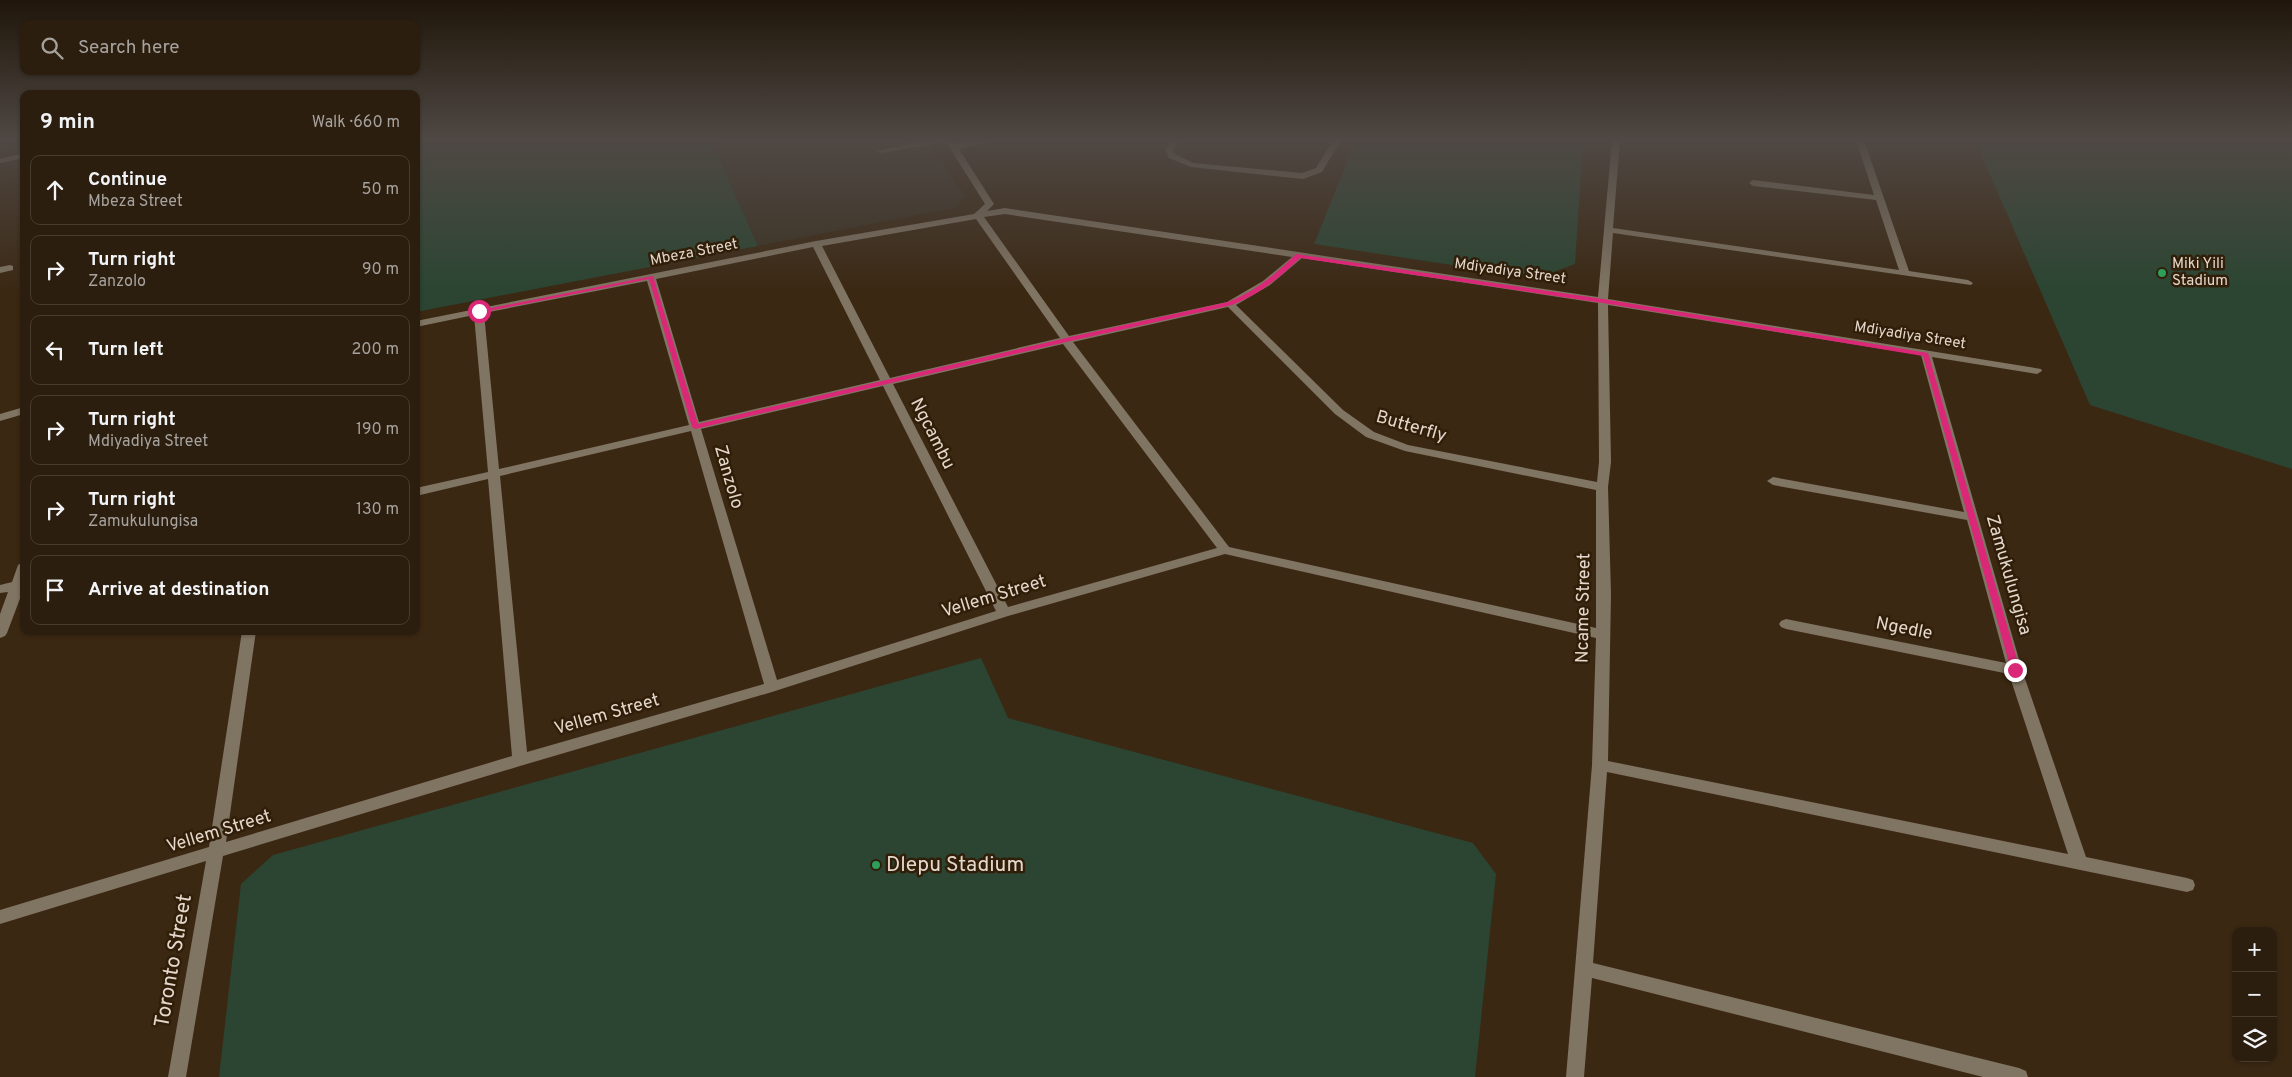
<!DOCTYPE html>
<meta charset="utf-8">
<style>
:root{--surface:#2c1e0e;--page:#382b1c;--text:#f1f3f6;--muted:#a6a29e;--line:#483c2e}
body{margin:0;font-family:Overpass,sans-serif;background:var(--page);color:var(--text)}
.controls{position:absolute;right:15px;bottom:15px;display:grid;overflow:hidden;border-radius:10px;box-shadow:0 1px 4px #0004}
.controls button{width:45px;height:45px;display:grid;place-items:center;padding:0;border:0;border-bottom:1px solid var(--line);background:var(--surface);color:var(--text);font:25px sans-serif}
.stop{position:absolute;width:15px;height:15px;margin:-11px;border:4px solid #db2777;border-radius:50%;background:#fff}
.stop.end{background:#db2777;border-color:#fff;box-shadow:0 1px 5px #0008}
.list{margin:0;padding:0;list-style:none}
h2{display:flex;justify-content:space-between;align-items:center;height:65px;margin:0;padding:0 20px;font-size:21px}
h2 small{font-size:16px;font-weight:400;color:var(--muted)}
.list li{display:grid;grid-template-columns:32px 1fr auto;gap:15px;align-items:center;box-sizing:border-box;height:70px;margin:0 10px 10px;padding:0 10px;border:1px solid var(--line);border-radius:10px}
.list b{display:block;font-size:19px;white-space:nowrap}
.list p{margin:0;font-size:16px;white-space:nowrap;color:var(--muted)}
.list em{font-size:16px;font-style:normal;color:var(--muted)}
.icon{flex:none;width:28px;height:28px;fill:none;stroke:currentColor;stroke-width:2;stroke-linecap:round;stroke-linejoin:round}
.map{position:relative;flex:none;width:2292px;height:1077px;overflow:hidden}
.search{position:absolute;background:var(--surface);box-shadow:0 1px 4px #0004;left:20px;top:20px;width:400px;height:55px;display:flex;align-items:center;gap:12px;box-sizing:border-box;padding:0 18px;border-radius:10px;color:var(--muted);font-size:19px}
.panel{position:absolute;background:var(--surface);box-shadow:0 1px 4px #0004;left:20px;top:90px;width:400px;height:545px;border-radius:10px}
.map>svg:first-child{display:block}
</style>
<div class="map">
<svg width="2292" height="1077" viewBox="0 0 2292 1077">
<rect width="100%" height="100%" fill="#3b2813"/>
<path fill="#3b3222" d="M711 140H925L966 197 953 208 758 246Z"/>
<path fill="#2b4532" d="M447 140H711L758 246 416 312V145Z
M1356 140H1583L1575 264 1537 278 1314 244Z
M1975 140H2292V469L2090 405Z
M981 658 1008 718 1473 843 1496 874 1475 1077H219L241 884 273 855Z"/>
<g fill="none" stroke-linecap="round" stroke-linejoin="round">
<path fill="#807462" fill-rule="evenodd" d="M929 140H953L956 144 979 140H997L959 149 994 204 987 211 1005 208 1598 297 1612 140H1620L1613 228 1899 270 1876 200 1753 186 1749 183 1753 180 1874 195 1856 140H1864L1909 271 1968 280 1973 283 1971 285 1613 233 1608 299 2041 369 2042 371 2037 374 1932 357 2022 670 2086 857 2187 878 2193 880 2195 885 2193 890 2187 892 1607 772 1593 963 2019 1068 2026 1071 2028 1077H1983L1592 978 1584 1077H1566L1592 765 1596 638 1225 554 1008 616 772 692 520 766 223 856 186 1077H168L206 861 0 924V910L209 847 242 631H256L226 842 512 756 488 479 416 496V488L488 472 474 315 416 327V321L816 241 974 214 985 204 946 142 881 153 877 151ZM1005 214 1292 257 1263 281 1227 302 1069 336 984 217ZM976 219 1060 338 890 378 822 246ZM813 247 880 380 699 422 656 279ZM1302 258 1598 303 1599 462 1597 482 1408 445 1374 432 1343 410 1236 305 1270 285ZM647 281 689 425 499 469 484 313ZM1608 305 1921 355 1964 512 1773 477 1767 481 1773 485 1967 520 2006 663 1786 619 1781 621 1779 624 1781 627 1786 629 2009 674 2068 854 1608 761 1611 594 1608 487 1611 462ZM1228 307 1335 414 1366 437 1405 451 1596 490V628L1229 547 1073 342ZM1063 344 1217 548 1008 607 893 384ZM883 386 996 611 777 680 701 429ZM691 431 764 684 527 752 500 476Z
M1172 140H1180L1173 150 1175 154 1193 163 1302 173 1316 168 1333 140H1341L1322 172 1303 179 1191 167 1169 158 1165 150Z
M24 153V158L0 163V159Z
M10 265 13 266V270L0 273V267Z
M24 407V414L0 421V414Z
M24 561V588L7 633 5 636 0 638V614L8 592 0 593V585L12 582 18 565Z"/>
</g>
<linearGradient id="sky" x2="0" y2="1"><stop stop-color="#20160a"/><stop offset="0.48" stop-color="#4f4844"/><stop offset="1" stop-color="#4f4844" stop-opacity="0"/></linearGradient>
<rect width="2292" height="291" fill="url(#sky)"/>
<path fill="#db2777" d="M1296 254 1603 299 1928 353 2020 670 2018 672 2015 673 2011 670 1923 356 1603 303 1300 258C1279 278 1260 294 1232 305L1066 342 695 429 692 427 649 279 479 313 476 311 653 276 698 424 1066 338 1228 302C1256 291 1275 275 1296 254Z"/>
<g fill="#2e9e5b" stroke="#301e09" stroke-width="2">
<circle cx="2162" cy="273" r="5"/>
<circle cx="876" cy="865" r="5"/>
</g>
<g text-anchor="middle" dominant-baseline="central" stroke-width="5" stroke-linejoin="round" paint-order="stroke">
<g font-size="15" fill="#e4d7cb" stroke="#301e09">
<text transform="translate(694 253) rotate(-11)">Mbeza Street</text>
<text transform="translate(1510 272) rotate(8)">Mdiyadiya Street</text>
<text transform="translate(1910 336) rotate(9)">Mdiyadiya Street</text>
</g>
<g font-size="15" fill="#e4d7cb" stroke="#301e09" text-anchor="start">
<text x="2172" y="264">Miki Yili<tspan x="2172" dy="17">Stadium</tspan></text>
</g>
<g font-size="18" fill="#e4d7cb" stroke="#301e09">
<text transform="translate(1411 427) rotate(16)">Butterfly</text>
<text transform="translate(932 434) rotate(63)">Ngcambu</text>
<text transform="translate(728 477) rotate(74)">Zanzolo</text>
<text transform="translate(2008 575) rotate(74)">Zamukulungisa</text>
<text transform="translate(994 597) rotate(-17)">Vellem Street</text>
<text transform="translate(1584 608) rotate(-89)">Ncame Street</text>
<text transform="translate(1904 629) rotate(11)">Ngedle</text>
<text transform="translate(607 715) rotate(-16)">Vellem Street</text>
<text transform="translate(219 832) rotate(-17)">Vellem Street</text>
</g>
<g font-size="21" fill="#e4d7cb" stroke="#301e09" text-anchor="start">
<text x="886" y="865">Dlepu Stadium</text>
</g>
<g font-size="21" fill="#e4d7cb" stroke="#301e09">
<text transform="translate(174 961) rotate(-80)">Toronto Street</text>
</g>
</g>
</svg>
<div class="controls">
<button>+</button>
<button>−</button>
<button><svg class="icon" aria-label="layers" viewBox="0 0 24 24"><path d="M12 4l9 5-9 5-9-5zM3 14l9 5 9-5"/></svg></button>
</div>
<div class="stop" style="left:479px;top:311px"></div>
<div class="stop end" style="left:2015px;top:670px"></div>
<div class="search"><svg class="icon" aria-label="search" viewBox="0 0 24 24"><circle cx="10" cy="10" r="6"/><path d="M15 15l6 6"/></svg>Search here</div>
<section class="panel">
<h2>9 min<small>Walk · 660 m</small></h2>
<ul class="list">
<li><svg class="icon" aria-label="ahead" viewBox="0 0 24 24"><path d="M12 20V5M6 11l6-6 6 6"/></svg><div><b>Continue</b><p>Mbeza Street</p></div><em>50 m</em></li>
<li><svg class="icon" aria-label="right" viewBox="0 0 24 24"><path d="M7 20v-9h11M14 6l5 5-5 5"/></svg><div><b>Turn right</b><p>Zanzolo</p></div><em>90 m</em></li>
<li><svg class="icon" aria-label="left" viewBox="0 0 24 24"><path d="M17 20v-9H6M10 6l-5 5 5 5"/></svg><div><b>Turn left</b></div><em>200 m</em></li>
<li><svg class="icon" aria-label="right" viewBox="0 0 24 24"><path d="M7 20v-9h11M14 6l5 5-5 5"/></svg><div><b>Turn right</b><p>Mdiyadiya Street</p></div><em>190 m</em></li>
<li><svg class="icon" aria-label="right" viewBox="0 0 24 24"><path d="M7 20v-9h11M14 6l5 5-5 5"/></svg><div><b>Turn right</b><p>Zamukulungisa</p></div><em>130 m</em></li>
<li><svg class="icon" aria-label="arrive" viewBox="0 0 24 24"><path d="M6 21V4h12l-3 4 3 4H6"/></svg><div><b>Arrive at destination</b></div></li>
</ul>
</section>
</div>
